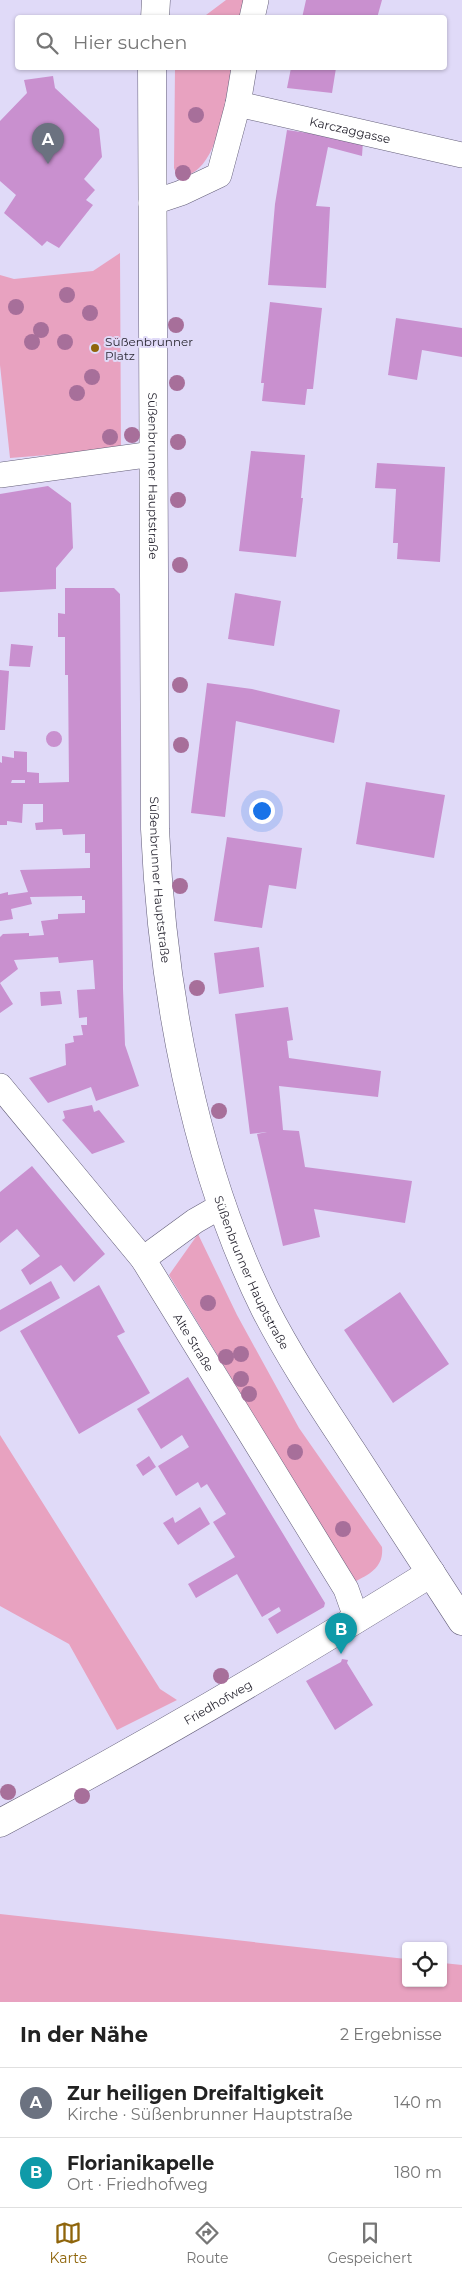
<!DOCTYPE html>
<html lang="de">
<meta charset="utf-8">
<style>
:root{--surface:#fff;--page:#f2f2f2;--text:#222;--muted:#767676;--line:#e0e0e0;--accent:#8f650b}
body{margin:0;font-family:Montserrat,sans-serif;background:var(--page);color:var(--text)}
.controls{position:absolute;right:15px;bottom:15px;display:grid;overflow:hidden;border-radius:5px;box-shadow:0 1px 4px #0004}
.controls button{width:45px;height:45px;display:grid;place-items:center;padding:0;border:0;border-bottom:1px solid var(--line);background:var(--surface);color:var(--text);font:25px sans-serif}
.you{position:absolute;left:261px;top:810px;width:18px;height:18px;margin:-12px;border:4px solid #fff;border-radius:50%;background:#1a73e8;box-shadow:0 0 0 8px #1a73e833}
.badge{display:grid;place-items:center;width:32px;height:32px;border-radius:50%;background:var(--accent);color:#fff;font-size:16px;font-weight:700}
.pin{position:absolute;translate:-50% -41px;filter:drop-shadow(0 1px 2px #0008)}
.pin::after{content:'';position:absolute;top:26px;width:18px;height:15px;background:inherit;clip-path:polygon(0 0,100% 0,50% 100%)}
.list{margin:0;padding:0;list-style:none}
h2{display:flex;justify-content:space-between;align-items:center;height:65px;margin:0;padding:0 20px;font-size:21px}
h2 small{font-size:16px;font-weight:400;color:var(--muted)}
.list li{display:grid;grid-template-columns:32px 1fr auto;gap:15px;align-items:center;box-sizing:border-box;height:70px;padding:0 20px;border-top:1px solid var(--line)}
.list b{display:block;font-size:19px;white-space:nowrap}
.list p{margin:0;font-size:16px;white-space:nowrap;color:var(--muted)}
.list em{font-size:16px;font-style:normal;color:var(--muted)}
.icon{flex:none;width:28px;height:28px;fill:none;stroke:currentColor;stroke-width:2;stroke-linecap:round;stroke-linejoin:round}
.map{position:relative;flex:none;width:462px;height:2002px;overflow:hidden}
.search{position:absolute;background:var(--surface);box-shadow:0 1px 4px #0004;left:15px;right:15px;top:15px;height:55px;display:flex;align-items:center;gap:12px;box-sizing:border-box;padding:0 18px;border-radius:5px;color:var(--muted);font-size:19px}
.sheet{height:205px;background:var(--surface)}
nav{display:flex;justify-content:space-around;align-items:center;box-sizing:border-box;height:70px;border-top:1px solid var(--line);background:var(--surface);font-size:14px;color:var(--muted)}
nav a{display:grid;justify-items:center;gap:2px}
nav .on{color:var(--accent)}
.map>svg:first-child{display:block}
</style>
<div class="map">
<svg width="462" height="2002" viewBox="0 0 462 2002">
<rect width="100%" height="100%" fill="#e0daf8"/>
<path fill="#e8a2c0" d="M226 0H246L243 17 202 18Z
M175 68H232C225 96 221 148 199 168 193 174 186 176 178 179L174 168Z
M120 253 121 449 10 458 0 365V275L14 279 93 271Z
M198 1234 237 1315 299 1428 382 1547C384 1567 370 1574 354 1582L169 1275Z
M0 1435 160 1689 177 1700 117 1730 69 1644 0 1606Z
M0 1914 406 1959V1983H443V1963L462 1965V2002H0Z"/>
<path fill="#c990cf" fill-rule="evenodd" d="M306 0H382L377 18H302Z
M291 68H336L332 93 287 88Z
M53 76 55 88 99 129 102 157 84 179 95 190 86 200 93 205 59 248 47 241 42 246 4 213 16 195 0 181V121L27 93 24 80Z
M287 130 363 141 362 156 328 147 316 206 330 207 326 288 268 285 275 204Z
M270 302 322 308 313 389H307L305 405 262 401 264 383H261Z
M396 318 462 328V357L422 350 417 380 388 375Z
M251 451 305 455 301 498H303L296 557 239 551Z
M377 463 445 467 440 562 397 559 398 543H393L396 489 375 488Z
M48 486 71 503 73 548 56 568V589L0 592V494Z
M65 588H114L120 594 123 989 125 1045 139 1086 96 1101 91 1087 48 1103 29 1078 66 1065 65 1044 74 1042 73 1036 83 1035 81 1025H87V1017L79 1018 77 990 95 989 93 960 59 963 58 957 14 960 18 969 0 983 13 1004 0 1013V937L3 934 29 933V936L44 935 41 921 58 919V914L85 913V900H82V896L30 897 32 904 11 909 13 919 0 921V894L8 892V895L28 892 20 870 90 868V853H85V834L63 835 62 829 36 830 35 823 43 822V804H23L22 823 7 821V825H0V762L2 763V756L14 758V751L27 752V772L39 773V783L69 782 68 675H65V637H58V613L65 614ZM12 780H25V783H11Z
M235 593 281 601 274 646 228 639Z
M11 644 33 646 30 667 9 666Z
M0 670 9 671 5 730H0Z
M207 683 252 689 340 710 334 743 236 721 225 817 191 813Z
M46 739a8 8 0 1 1 16 0a8 8 0 1 1-16 0Z
M366 782 445 795 434 858 356 844Z
M227 837 302 848 296 889 269 885 262 928 214 921Z
M259 947 264 987 219 994 214 953Z
M60 991 62 1004 41 1006 40 992Z
M288 1007 293 1040 287 1041 289 1058 381 1071 378 1097 279 1086 283 1130 299 1131 305 1167 412 1181 405 1223 314 1209 320 1237 283 1246 257 1134 267 1132 250 1134 235 1014Z
M92 1105 94 1112 99 1110 125 1142 92 1154 62 1120 65 1118 63 1111Z
M32 1166 105 1254 74 1282 61 1265 30 1285 21 1270 40 1256 17 1229 0 1243V1192Z
M51 1281 60 1298 0 1332V1310Z
M99 1285 125 1332 117 1336 150 1393 79 1434 20 1331Z
M400 1292 449 1364 393 1403 344 1330Z
M188 1377 325 1603 324 1607 277 1634 268 1619 281 1611 279 1607 262 1617 237 1574 196 1598 188 1584 235 1557 213 1522 226 1514 207 1484 201 1488 198 1482 176 1496 158 1466 189 1447 182 1435 161 1449 137 1409Z
M149 1456 156 1467 143 1476 136 1465Z
M200 1507 210 1524 178 1545 163 1523 173 1517 175 1523Z
M342 1659 348 1660 347 1663 373 1705 335 1730 306 1681 341 1662Z"/>
<g fill="none" stroke-linecap="round" stroke-linejoin="round">
<defs>
<g id="street">
<path d="M252 18 256 0"/>
<path id="s1" d="M238 104 462 155"/>
<path d="M151 203 181 193 219 175 238 104 244 68"/>
<path d="M0 475 153 454"/>
<path id="s2" d="M0 1086 143 1259 346 1589 357 1620"/>
<path d="M143 1259 195 1221 223 1205"/>
</g>
<g id="secondary">
<path id="s3" d="M0 1823C147 1745 290 1661 431 1573"/>
</g>
<g id="primary">
<path d="M155 18 156 0"/>
<path id="s4" d="M152 68 155 829C162 988 194 1166 265 1309 290 1358 321 1404 351 1450 388 1507 425 1564 462 1621"/>
</g>
</defs>
<use href="#street" stroke="#645f79" stroke-width="26"/>
<use href="#secondary" stroke="#645f79" stroke-width="29"/>
<use href="#primary" stroke="#645f79" stroke-width="29"/>
<use href="#street" stroke="#fff" stroke-width="25"/>
<use href="#secondary" stroke="#fff" stroke-width="28"/>
<use href="#primary" stroke="#fff" stroke-width="28"/>
</g>
<g fill="#a76f9a">
<circle cx="196" cy="115" r="8"/>
<circle cx="183" cy="173" r="8"/>
<circle cx="67" cy="295" r="8"/>
<circle cx="16" cy="307" r="8"/>
<circle cx="90" cy="313" r="8"/>
<circle cx="176" cy="325" r="8"/>
<circle cx="41" cy="330" r="8"/>
<circle cx="32" cy="342" r="8"/>
<circle cx="65" cy="342" r="8"/>
<circle cx="92" cy="377" r="8"/>
<circle cx="177" cy="383" r="8"/>
<circle cx="77" cy="393" r="8"/>
<circle cx="132" cy="435" r="8"/>
<circle cx="110" cy="437" r="8"/>
<circle cx="178" cy="442" r="8"/>
<circle cx="178" cy="500" r="8"/>
<circle cx="180" cy="565" r="8"/>
<circle cx="180" cy="685" r="8"/>
<circle cx="181" cy="745" r="8"/>
<circle cx="180" cy="886" r="8"/>
<circle cx="197" cy="988" r="8"/>
<circle cx="219" cy="1111" r="8"/>
<circle cx="208" cy="1303" r="8"/>
<circle cx="241" cy="1354" r="8"/>
<circle cx="226" cy="1357" r="8"/>
<circle cx="241" cy="1379" r="8"/>
<circle cx="249" cy="1394" r="8"/>
<circle cx="295" cy="1452" r="8"/>
<circle cx="343" cy="1529" r="8"/>
<circle cx="221" cy="1676" r="8"/>
<circle cx="8" cy="1792" r="8"/>
<circle cx="82" cy="1796" r="8"/>
</g>
<circle fill="#8f650b" stroke="#e0daf8" stroke-width="2" cx="95" cy="348" r="5"/>
<g text-anchor="middle" dominant-baseline="central" stroke-width="4" stroke-linejoin="round" paint-order="stroke">
<g font-size="12" fill="#2b2934" stroke="#e0daf8">
<text stroke="none"><textPath href="#s1" startOffset="115">Karczaggasse</textPath></text>
<text stroke="none"><textPath href="#s4" startOffset="408">Süßenbrunner Hauptstraße</textPath></text>
<text stroke="none"><textPath href="#s4" startOffset="812">Süßenbrunner Hauptstraße</textPath></text>
<text stroke="none"><textPath href="#s4" startOffset="1218">Süßenbrunner Hauptstraße</textPath></text>
<text stroke="none"><textPath href="#s2" startOffset="322">Alte Straße</textPath></text>
<text stroke="none"><textPath href="#s3" startOffset="249">Friedhofweg</textPath></text>
</g>
<g font-size="12" fill="#2b2934" stroke="#e0daf8" text-anchor="start">
<text x="105" y="341">Süßenbrunner<tspan x="105" dy="14">Platz</tspan></text>
</g>
</g>
</svg>
<div class="controls">
<button><svg class="icon" aria-label="locate" viewBox="0 0 24 24"><circle cx="12" cy="12" r="6"/><path d="M12 2v4M12 18v4M2 12h4M18 12h4"/></svg></button>
</div>
<div class="you"></div>
<div class="pin badge" style="left:48px;top:164px;background:#6b7280">A</div>
<div class="pin badge" style="left:341px;top:1654px;background:#0f9aa8">B</div>
<div class="search"><svg class="icon" aria-label="search" viewBox="0 0 24 24"><circle cx="10" cy="10" r="6"/><path d="M15 15l6 6"/></svg>Hier suchen</div>
</div>
<section class="sheet">
<h2>In der Nähe<small>2 Ergebnisse</small></h2>
<ul class="list">
<li><span class="badge" style="background:#6b7280">A</span><div><b>Zur heiligen Dreifaltigkeit</b><p>Kirche · Süßenbrunner Hauptstraße</p></div><em>140 m</em></li>
<li><span class="badge" style="background:#0f9aa8">B</span><div><b>Florianikapelle</b><p>Ort · Friedhofweg</p></div><em>180 m</em></li>
</ul>
</section>
<nav>
<a class="on"><svg class="icon" aria-label="map" viewBox="0 0 24 24"><path d="M3 6l6-2 6 2 6-2v14l-6 2-6-2-6 2zM9 4v14M15 6v14"/></svg>Karte</a>
<a><svg class="icon" aria-label="directions" viewBox="0 0 24 24"><path d="M12 3l9 9-9 9-9-9zM9 14v-3h6M13 9l2 2-2 2"/></svg>Route</a>
<a><svg class="icon" aria-label="saved" viewBox="0 0 24 24"><path d="M7 4h10v16l-5-4-5 4z"/></svg>Gespeichert</a>
</nav>
